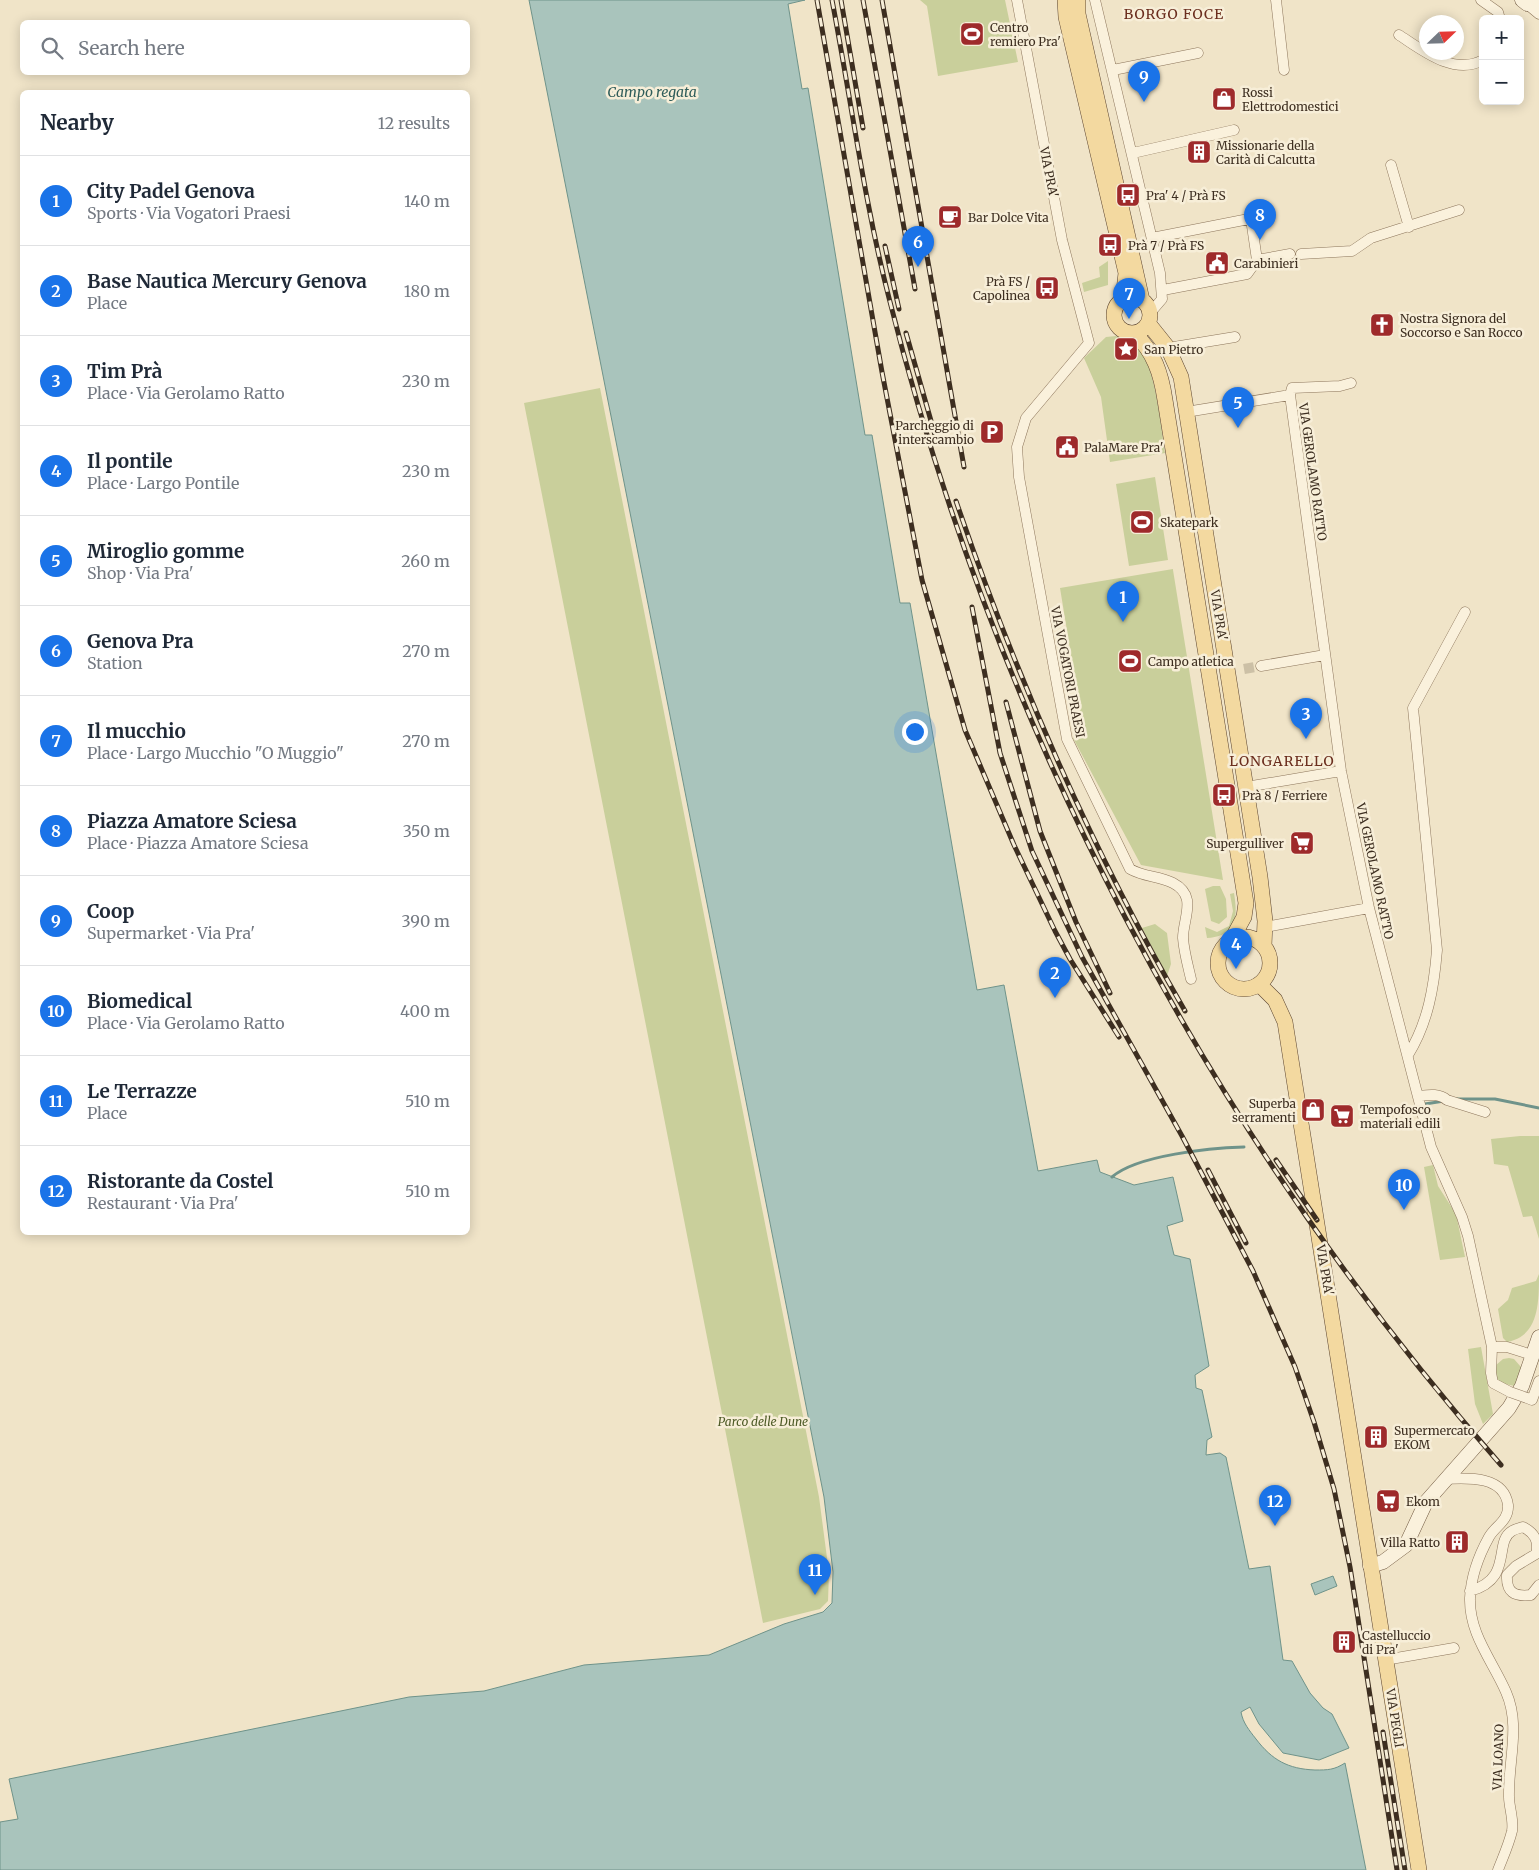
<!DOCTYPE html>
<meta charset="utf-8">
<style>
:root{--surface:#fff;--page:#f6f6f7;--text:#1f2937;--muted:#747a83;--line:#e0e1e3;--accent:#1a73e8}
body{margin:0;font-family:Merriweather,serif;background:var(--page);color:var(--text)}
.controls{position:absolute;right:15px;top:15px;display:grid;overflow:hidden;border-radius:8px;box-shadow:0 2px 12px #0003}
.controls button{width:45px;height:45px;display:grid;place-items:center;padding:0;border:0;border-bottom:1px solid var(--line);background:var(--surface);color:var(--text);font:25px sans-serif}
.compass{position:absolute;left:1419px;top:15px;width:45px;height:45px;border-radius:50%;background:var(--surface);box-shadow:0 2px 12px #0003;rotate:67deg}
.you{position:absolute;left:914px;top:731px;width:18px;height:18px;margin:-12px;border:4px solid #fff;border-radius:50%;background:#1a73e8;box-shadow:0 0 0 8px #1a73e833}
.badge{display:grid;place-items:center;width:32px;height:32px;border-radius:50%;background:var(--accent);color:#fff;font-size:16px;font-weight:700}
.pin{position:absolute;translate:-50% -41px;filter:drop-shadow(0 1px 2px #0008)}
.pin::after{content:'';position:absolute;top:26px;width:18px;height:15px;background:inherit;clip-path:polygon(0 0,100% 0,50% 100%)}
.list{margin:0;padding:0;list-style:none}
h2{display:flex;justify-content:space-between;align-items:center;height:65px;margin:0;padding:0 20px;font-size:21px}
h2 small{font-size:16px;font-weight:400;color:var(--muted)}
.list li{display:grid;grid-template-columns:32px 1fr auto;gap:15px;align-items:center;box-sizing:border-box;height:90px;padding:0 20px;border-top:1px solid var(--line)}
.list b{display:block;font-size:19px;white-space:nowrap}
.list p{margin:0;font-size:16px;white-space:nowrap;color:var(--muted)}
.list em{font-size:16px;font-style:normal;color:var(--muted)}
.icon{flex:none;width:28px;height:28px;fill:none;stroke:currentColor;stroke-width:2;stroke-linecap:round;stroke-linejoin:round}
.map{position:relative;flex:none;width:1539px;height:1870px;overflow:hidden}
.search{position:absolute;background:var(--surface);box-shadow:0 2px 12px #0003;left:20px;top:20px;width:450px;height:55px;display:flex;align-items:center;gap:12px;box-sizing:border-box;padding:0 18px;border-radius:8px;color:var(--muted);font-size:19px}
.panel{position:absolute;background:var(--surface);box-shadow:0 2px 12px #0003;left:20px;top:90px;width:450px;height:1145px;border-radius:8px}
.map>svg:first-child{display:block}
</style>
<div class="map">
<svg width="1539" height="1870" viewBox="0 0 1539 1870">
<rect width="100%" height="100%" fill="#f0e4c8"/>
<path fill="#c9cf9b" d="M920 0H1005L1018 62 938 76 927 6Z
M1108 261V285L1084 292 1082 283 1100 277 1099 267Z
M1116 336C1124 340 1134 343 1139 349 1156 368 1161 428 1165 453L1110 462 1101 397 1084 358 1106 337Z
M600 388 819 1497 829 1573 828 1601 820 1609 763 1623 524 403Z
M1155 477 1168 560 1129 566 1116 484Z
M1173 569V570L1223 880 1141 865 1073 738 1084 734 1060 588Z
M1213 886H1220L1226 899 1227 917 1219 924 1211 921 1205 889Z
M1234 893C1238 917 1237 936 1207 938L1205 927 1217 932 1229 926 1233 911 1230 894Z
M1155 924 1167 933 1171 964 1167 976 1142 928Z
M1520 1136H1539V1239L1532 1216 1523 1217 1508 1166 1494 1164 1491 1139Z
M1433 1165 1438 1186 1456 1214 1465 1257 1440 1260 1424 1167Z
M1539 1274C1539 1303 1539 1336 1507 1342L1503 1338 1498 1309 1508 1300 1512 1288 1536 1281Z
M1481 1347 1493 1414 1483 1424 1475 1404 1468 1349Z
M1509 1358 1514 1359 1521 1367 1515 1386 1500 1383 1496 1378 1495 1366 1503 1359Z"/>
<path fill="#a9c4bc" stroke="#6f938a" d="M529 0H805L788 4 802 89 808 88 865 435H872L900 603H910L977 990 1004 985 1038 1171 1097 1160 1100 1172 1134 1185 1173 1177 1183 1221 1167 1226 1174 1255 1190 1259 1209 1366 1195 1375 1196 1388 1202 1390 1212 1437 1207 1440 1206 1455 1220 1453 1226 1457 1249 1569 1270 1566 1283 1660 1292 1661 1310 1693 1323 1708 1332 1714 1349 1748 1319 1760 1283 1753 1259 1724 1250 1707 1241 1712C1243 1723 1249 1730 1256 1739 1272 1760 1288 1769 1315 1770 1328 1770 1334 1770 1345 1763L1366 1870H0V1822L18 1819 9 1779 409 1697 484 1691 584 1665 709 1655 784 1624 823 1612 832 1603 833 1572 824 1497Z
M1333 1576 1337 1586 1315 1595 1311 1584Z"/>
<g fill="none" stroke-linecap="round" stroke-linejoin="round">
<path stroke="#6f938a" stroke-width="3" d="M1455 1099H1495L1539 1108
M1425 1104 1444 1101
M1112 1177C1137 1155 1211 1148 1244 1147"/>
<path stroke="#ccc0a6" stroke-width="10" stroke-dasharray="10 5" stroke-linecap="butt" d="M1244 669 1261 666"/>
<defs>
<path id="street" d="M1017 0 1062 240 1089 343 1026 418 1017 447 1019 477 1067 739 1130 869C1144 877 1159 876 1173 883 1198 896 1183 918 1183 938 1184 952 1188 966 1191 979
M1095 0 1160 273 1162 299 1150 313V316
M1276 0 1284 70
M1481 0 1498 12 1500 19
M1527 4 1539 14
M1399 35C1422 50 1454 76 1483 60
M1113 70 1198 53
M1133 153 1234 130
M1391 165 1409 227
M1152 238 1264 216
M1301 254 1352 251 1371 238 1459 210
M1257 260 1290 254
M1163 290 1247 274 1257 260 1251 219
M1168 348 1235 337
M1351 383 1340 386 1292 388 1290 395 1341 771 1369 908 1431 1147 1462 1217 1468 1236 1492 1347H1507L1532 1355
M1186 412 1290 395
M1261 666 1325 655
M1246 787 1341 771
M1265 927 1369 908
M1408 1055C1428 1023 1434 987 1437 950L1413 708 1465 612
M1418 1096C1428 1095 1439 1093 1447 1100L1485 1112
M1492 1347 1491 1373 1493 1383 1510 1392
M1527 1398 1532 1400 1539 1381
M1445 1479C1467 1478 1504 1475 1508 1505 1509 1521 1495 1526 1489 1537 1479 1555 1471 1577 1470 1598 1469 1634 1492 1660 1506 1692 1521 1726 1508 1761 1509 1797 1509 1807 1514 1820 1512 1831 1509 1844 1503 1857 1498 1870
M1470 1591C1514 1579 1493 1542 1512 1531 1515 1529 1520 1528 1523 1527 1535 1533 1539 1541 1536 1554L1516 1566 1507 1575C1506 1592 1514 1597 1531 1595L1539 1585
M1385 1660 1454 1648"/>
<path id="secondary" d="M1522 0 1527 4 1539 1
M1370 1566 1383 1562 1406 1545 1426 1502 1509 1408 1522 1386 1539 1337"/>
<path id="primary" d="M1065 0 1066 17 1126 273 1123 300
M1078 0V14L1142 300
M1114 315a18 18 0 1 1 36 0a18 18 0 1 1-36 0Z
M1148 323 1168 348 1181 377 1260 877 1265 921 1264 946
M1134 333C1154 352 1161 373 1165 400L1246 903 1244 917 1232 939
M1218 963a26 26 0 1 1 52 0a26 26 0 1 1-52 0Z
M1259 984 1275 1000 1285 1022 1419 1870"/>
</defs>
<use href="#street" stroke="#8d765c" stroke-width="11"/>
<use href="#secondary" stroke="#6f573f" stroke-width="15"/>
<use href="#primary" stroke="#5b4430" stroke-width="16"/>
<use href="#street" stroke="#faf1dc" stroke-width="10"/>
<use href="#secondary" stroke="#faf1dc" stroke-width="14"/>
<use href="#primary" stroke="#f3d9a0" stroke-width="15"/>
<defs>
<path id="rail" d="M817 0 882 372 922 580 965 730 1014 845 1055 931 1070 959 1119 1037
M832 0C851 99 864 201 889 298 997 729 1208 1132 1501 1465
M841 0 863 128
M863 0 915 289
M882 0 964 467
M885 246 899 309
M906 333 937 442
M956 501C1016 677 1092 850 1185 1011
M972 607 1000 753 1032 851 1082 957 1182 1136 1253 1271 1295 1367 1314 1422 1334 1489 1350 1567 1397 1870
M1006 702 1040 831 1076 922 1110 993
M1276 1160 1317 1220
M1208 1170 1246 1243
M1383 1732 1405 1870"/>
</defs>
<use href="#rail" stroke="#3d2e20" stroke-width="5"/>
<use href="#rail" stroke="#f7eed8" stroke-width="3" stroke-dasharray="9" stroke-linecap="butt"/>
<defs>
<path id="street-bridge" d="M1510 1392 1527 1398"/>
</defs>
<use href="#street-bridge" stroke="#8d765c" stroke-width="11" stroke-linecap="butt"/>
<use href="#street-bridge" stroke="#faf1dc" stroke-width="10"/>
</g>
<defs>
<symbol id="stadium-square" viewBox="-11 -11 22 22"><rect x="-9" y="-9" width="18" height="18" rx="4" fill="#9e2a2b" stroke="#f7eed8"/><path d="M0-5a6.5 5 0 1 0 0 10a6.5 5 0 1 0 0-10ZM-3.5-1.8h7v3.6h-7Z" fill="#fff"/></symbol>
<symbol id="shop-square" viewBox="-11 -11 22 22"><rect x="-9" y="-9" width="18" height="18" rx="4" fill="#9e2a2b" stroke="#f7eed8"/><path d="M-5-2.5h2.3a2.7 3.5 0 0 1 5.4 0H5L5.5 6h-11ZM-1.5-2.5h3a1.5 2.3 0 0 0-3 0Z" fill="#fff"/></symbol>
<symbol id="building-square" viewBox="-11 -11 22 22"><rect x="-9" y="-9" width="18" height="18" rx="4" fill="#9e2a2b" stroke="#f7eed8"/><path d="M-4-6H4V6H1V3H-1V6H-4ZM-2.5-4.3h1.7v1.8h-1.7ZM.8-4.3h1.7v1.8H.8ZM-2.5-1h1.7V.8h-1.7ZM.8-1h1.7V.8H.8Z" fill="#fff"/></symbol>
<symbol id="bus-square" viewBox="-11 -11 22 22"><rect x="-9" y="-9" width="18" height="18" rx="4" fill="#9e2a2b" stroke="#f7eed8"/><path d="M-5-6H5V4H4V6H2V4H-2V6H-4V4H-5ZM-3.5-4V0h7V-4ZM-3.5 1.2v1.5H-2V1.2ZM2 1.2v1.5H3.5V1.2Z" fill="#fff"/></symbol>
<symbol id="cafe-square" viewBox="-11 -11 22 22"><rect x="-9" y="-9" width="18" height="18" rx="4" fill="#9e2a2b" stroke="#f7eed8"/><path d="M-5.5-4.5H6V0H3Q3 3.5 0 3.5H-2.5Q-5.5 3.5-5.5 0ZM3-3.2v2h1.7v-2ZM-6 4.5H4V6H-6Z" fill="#fff"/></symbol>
<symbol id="civic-square" viewBox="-11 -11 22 22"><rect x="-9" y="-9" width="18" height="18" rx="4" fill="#9e2a2b" stroke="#f7eed8"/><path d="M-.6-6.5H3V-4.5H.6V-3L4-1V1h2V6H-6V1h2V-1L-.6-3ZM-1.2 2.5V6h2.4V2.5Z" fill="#fff"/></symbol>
<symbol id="church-square" viewBox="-11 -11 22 22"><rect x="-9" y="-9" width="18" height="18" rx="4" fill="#9e2a2b" stroke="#f7eed8"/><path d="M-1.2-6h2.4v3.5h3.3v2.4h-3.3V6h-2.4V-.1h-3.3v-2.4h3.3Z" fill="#fff"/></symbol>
<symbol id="sight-square" viewBox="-11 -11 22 22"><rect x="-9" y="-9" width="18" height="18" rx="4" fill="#9e2a2b" stroke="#f7eed8"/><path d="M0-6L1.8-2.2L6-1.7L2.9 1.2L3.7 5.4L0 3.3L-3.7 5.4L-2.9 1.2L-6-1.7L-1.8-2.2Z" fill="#fff"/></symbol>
<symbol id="parking-square" viewBox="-11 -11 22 22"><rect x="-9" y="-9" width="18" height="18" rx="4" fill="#9e2a2b" stroke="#f7eed8"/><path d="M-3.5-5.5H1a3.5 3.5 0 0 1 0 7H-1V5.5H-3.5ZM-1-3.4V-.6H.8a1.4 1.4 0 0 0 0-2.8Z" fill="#fff"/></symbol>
<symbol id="supermarket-square" viewBox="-11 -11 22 22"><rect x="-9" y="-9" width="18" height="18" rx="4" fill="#9e2a2b" stroke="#f7eed8"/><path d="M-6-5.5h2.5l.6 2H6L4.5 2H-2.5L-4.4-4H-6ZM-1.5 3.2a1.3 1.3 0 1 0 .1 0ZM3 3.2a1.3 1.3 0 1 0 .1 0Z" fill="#fff"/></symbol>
</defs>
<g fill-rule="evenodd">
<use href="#stadium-square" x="958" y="20" width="28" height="28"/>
<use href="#shop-square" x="1210" y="85" width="28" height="28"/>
<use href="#building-square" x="1185" y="138" width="28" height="28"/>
<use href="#bus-square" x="1114" y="181" width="28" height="28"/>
<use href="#cafe-square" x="936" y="203" width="28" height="28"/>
<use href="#bus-square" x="1096" y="231" width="28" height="28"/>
<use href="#civic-square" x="1203" y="249" width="28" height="28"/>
<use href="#bus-square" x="1033" y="274" width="28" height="28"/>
<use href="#church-square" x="1368" y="311" width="28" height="28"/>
<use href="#sight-square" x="1112" y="335" width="28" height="28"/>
<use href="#parking-square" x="978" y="418" width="28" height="28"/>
<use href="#civic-square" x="1053" y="433" width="28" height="28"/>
<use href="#stadium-square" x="1128" y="508" width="28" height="28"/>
<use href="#stadium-square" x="1116" y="647" width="28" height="28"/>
<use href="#bus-square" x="1210" y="781" width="28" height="28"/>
<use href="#supermarket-square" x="1288" y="829" width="28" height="28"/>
<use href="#shop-square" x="1299" y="1096" width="28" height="28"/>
<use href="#supermarket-square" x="1328" y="1102" width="28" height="28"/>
<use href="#building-square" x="1362" y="1423" width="28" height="28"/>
<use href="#supermarket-square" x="1374" y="1487" width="28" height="28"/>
<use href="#building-square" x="1443" y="1528" width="28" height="28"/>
<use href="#building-square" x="1330" y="1628" width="28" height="28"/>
</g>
<g text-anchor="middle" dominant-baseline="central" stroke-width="5" stroke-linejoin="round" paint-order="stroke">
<g font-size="12" fill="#3d2e20" stroke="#f7eed8" text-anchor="start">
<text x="990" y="27">Centro<tspan x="990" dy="14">remiero Pra'</tspan></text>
<text x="1242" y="92">Rossi<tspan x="1242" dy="14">Elettrodomestici</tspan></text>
<text x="1216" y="145">Missionarie della<tspan x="1216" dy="14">Carità di Calcutta</tspan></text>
<text x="1146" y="195">Pra' 4 / Prà FS</text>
<text x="968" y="217">Bar Dolce Vita</text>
<text x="1128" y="245">Prà 7 / Prà FS</text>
<text x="1234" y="263">Carabinieri</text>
<text x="1030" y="281" text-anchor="end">Prà FS /<tspan x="1030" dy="14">Capolinea</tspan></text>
<text x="1400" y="318">Nostra Signora del<tspan x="1400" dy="14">Soccorso e San Rocco</tspan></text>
<text x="1144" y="349">San Pietro</text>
<text x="974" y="425" text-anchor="end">Parcheggio di<tspan x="974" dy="14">interscambio</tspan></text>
<text x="1084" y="447">PalaMare Pra'</text>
<text x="1160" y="522">Skatepark</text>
<text x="1148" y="661">Campo atletica</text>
<text x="1242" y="795">Prà 8 / Ferriere</text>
<text x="1284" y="843" text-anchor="end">Supergulliver</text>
<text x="1296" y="1103" text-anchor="end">Superba<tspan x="1296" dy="14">serramenti</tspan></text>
<text x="1360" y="1109">Tempofosco<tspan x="1360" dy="14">materiali edili</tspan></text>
<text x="1394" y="1430">Supermercato<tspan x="1394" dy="14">EKOM</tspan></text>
<text x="1406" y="1501">Ekom</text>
<text x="1440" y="1542" text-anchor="end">Villa Ratto</text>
<text x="1362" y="1635">Castelluccio<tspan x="1362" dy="14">di Pra'</tspan></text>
</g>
<g font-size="12" fill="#3d2e20" stroke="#f7eed8">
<text transform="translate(1049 172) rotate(79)">VIA PRA'</text>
<text transform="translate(1313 472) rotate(82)">VIA GEROLAMO RATTO</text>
<text transform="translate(1219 615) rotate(81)">VIA PRA'</text>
<text transform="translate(1068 672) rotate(79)">VIA VOGATORI PRAESI</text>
<text transform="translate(1375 871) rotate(78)">VIA GEROLAMO RATTO</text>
<text transform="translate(1325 1270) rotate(80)">VIA PRA'</text>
<text transform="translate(1395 1718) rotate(81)">VIA PEGLI</text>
<text transform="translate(1498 1757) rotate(-88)">VIA LOANO</text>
</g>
<g font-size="12" font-style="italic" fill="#4d5a26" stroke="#f7eed8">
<text x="763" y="1421">Parco delle Dune</text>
</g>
<g font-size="14" letter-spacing="1" fill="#6b2e1e" stroke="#f7eed8">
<text x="1174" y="14">BORGO FOCE</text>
<text x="1282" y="761">LONGARELLO</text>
</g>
<g font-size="14" font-style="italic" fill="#2f5d5a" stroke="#f7eed8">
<text x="652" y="92">Campo regata</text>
</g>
</g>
</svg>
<div class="controls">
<button>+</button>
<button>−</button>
</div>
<svg class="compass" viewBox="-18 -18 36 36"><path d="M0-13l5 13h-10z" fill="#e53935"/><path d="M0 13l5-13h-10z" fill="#747a83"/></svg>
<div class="you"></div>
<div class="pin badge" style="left:1123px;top:622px">1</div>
<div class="pin badge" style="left:1055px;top:998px">2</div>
<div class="pin badge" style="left:1306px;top:739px">3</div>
<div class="pin badge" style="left:1236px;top:969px">4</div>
<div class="pin badge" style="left:1238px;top:428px">5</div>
<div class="pin badge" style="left:918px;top:267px">6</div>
<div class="pin badge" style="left:1129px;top:319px">7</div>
<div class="pin badge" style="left:1260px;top:240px">8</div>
<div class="pin badge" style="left:1144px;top:102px">9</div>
<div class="pin badge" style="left:1404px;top:1210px">10</div>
<div class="pin badge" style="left:815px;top:1595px">11</div>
<div class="pin badge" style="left:1275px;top:1526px">12</div>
<div class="search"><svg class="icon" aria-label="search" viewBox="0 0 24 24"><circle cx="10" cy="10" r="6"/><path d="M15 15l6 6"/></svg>Search here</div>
<section class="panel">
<h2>Nearby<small>12 results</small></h2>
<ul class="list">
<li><span class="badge">1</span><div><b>City Padel Genova</b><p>Sports · Via Vogatori Praesi</p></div><em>140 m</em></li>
<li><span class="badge">2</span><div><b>Base Nautica Mercury Genova</b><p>Place</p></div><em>180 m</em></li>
<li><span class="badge">3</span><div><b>Tim Prà</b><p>Place · Via Gerolamo Ratto</p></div><em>230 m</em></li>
<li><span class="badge">4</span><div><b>Il pontile</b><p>Place · Largo Pontile</p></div><em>230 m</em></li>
<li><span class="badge">5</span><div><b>Miroglio gomme</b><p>Shop · Via Pra'</p></div><em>260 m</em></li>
<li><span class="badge">6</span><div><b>Genova Pra</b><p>Station</p></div><em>270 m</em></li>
<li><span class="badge">7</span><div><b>Il mucchio</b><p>Place · Largo Mucchio &quot;O Muggio&quot;</p></div><em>270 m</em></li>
<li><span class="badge">8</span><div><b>Piazza Amatore Sciesa</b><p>Place · Piazza Amatore Sciesa</p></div><em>350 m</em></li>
<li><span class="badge">9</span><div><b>Coop</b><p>Supermarket · Via Pra'</p></div><em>390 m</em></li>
<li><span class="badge">10</span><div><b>Biomedical</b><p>Place · Via Gerolamo Ratto</p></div><em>400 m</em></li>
<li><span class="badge">11</span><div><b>Le Terrazze</b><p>Place</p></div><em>510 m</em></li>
<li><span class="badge">12</span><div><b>Ristorante da Costel</b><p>Restaurant · Via Pra'</p></div><em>510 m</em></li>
</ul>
</section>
</div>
